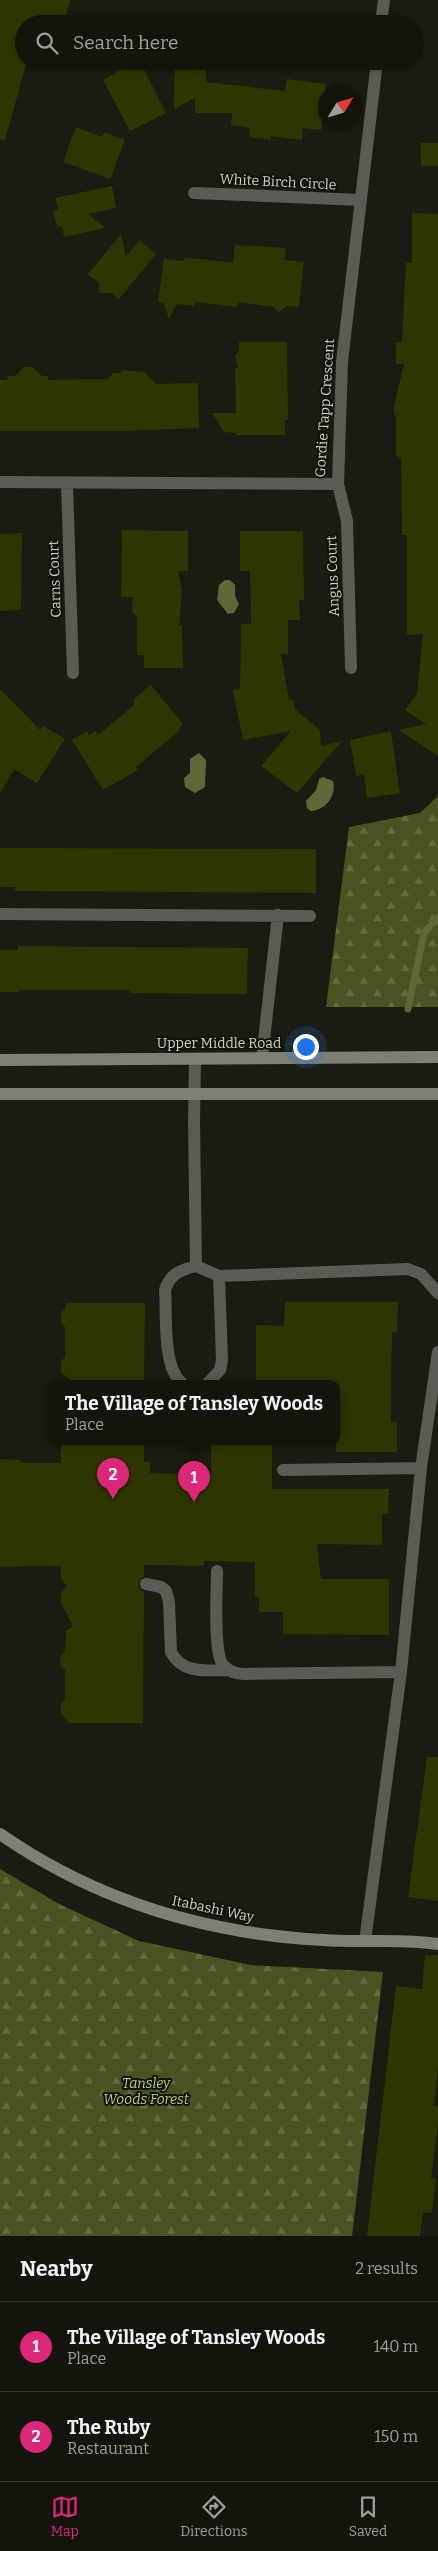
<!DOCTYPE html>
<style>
:root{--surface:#13150c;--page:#20221a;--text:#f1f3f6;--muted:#9d9f9d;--line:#32342d;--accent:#db2777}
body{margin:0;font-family:Bitter,serif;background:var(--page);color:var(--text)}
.compass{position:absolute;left:318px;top:85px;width:45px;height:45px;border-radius:50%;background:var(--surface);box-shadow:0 1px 4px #0004;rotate:52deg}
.you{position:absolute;left:305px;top:1046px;width:18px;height:18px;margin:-12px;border:4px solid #fff;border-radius:50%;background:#1a73e8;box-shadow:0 0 0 8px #1a73e833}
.badge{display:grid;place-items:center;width:32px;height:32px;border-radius:50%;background:var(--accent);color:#fff;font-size:16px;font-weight:700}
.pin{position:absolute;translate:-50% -41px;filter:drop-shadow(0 1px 2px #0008)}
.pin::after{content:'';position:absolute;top:26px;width:18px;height:15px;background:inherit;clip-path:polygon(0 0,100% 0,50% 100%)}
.popup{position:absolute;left:48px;top:1380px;width:292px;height:65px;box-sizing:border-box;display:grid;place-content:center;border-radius:10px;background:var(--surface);filter:drop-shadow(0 1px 4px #0005);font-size:16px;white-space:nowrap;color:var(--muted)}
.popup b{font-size:19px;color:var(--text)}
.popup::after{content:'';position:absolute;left:50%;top:100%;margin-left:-10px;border:10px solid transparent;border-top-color:var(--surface)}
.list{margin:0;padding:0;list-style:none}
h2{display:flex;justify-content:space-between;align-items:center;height:65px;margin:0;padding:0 20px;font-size:21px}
h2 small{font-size:16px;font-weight:400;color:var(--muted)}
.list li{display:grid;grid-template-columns:32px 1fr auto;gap:15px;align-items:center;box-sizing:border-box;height:90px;padding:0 20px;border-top:1px solid var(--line)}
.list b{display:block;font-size:19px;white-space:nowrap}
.list p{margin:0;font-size:16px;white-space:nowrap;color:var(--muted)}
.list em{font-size:16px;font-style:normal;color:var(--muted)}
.icon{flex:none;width:28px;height:28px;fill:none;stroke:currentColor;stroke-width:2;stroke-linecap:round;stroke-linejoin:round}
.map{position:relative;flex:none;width:438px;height:2236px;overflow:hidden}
.search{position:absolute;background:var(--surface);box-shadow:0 1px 4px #0004;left:15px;right:15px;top:15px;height:55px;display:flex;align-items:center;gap:12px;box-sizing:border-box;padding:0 18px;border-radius:28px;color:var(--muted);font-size:19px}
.sheet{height:245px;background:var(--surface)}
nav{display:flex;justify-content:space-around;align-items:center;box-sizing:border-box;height:70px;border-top:1px solid var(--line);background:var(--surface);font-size:14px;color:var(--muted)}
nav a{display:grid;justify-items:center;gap:2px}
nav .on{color:var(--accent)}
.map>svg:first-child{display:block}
</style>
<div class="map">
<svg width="438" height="2236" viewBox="0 0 438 2236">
<defs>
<pattern id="forest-firs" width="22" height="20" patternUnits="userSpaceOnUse" patternTransform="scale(1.25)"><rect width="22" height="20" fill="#495221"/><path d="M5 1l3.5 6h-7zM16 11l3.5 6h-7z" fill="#626a40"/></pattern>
</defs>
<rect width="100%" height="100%" fill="#191c10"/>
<path fill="url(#forest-firs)" d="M438 796V1007H326L349 827 420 813Z
M0 1869 59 1904 139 1941 251 1965 383 1972 352 2236H0Z"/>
<path fill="#5e6837" d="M225 580H230L235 585V596L239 604 234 613 228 614 217 600 219 585Z
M199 753 206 760 205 787 195 793 185 787 184 778 190 773V759Z
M323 777 333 781C337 796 325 810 311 811L307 808 306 801 316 790 319 779Z"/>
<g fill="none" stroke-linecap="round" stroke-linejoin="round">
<path stroke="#5e6837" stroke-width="7" d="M408 1009 424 933 438 918"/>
</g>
<path fill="#2d3501" d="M0 0H70L64 24H24V61H27L5 140 0 139Z
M118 61 127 68 140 61 166 113 130 131 103 80 116 73Z
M175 62H206V82L285 91 287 79 326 84 321 130 303 128 302 140 271 136V140L249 137 250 128 231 125 232 113H195V98L174 109Z
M76 127 102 137 104 132 125 140 110 179 63 162Z
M421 143H438V166H421Z
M112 186 116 208 88 214 106 228 64 237 62 226 57 227 53 210 58 209 55 198Z
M412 213 438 214V756L399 730 426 724 405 710 417 694 423 634 407 635V535H402L401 459 396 455V415H394V405L404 364H396V342H402L406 263H412Z
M121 234 126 256 140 240 156 254 119 299 111 293H99V283L88 274Z
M235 245 286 248 285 260 304 262 299 307 287 306 278 313 274 307 238 302 237 307 195 302 194 306 177 304 169 319 164 303 158 302 164 259 184 261V257L233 263Z
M239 342H287L288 420H285V435H236V433L224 432 212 413H236L235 369 238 368 235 355 239 352Z
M23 367H33L42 376H48V380L107 379 114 373H120L122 370 144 372 156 384 198 383 199 428 129 431H0V380H8L7 376H16Z
M122 530 188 531V571H178L182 590 179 625H182L183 668H144V655H137V617L132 612 133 597H121Z
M240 531H303L304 600H299L300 620H288V655L281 654 289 700H293L295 709 320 730 321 746 342 741 297 793 261 766 291 731 243 740 233 690 240 689 241 624H251L250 571H240Z
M22 533 21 610 0 611V534Z
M151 685 183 724 179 728 180 730 136 767 138 770 103 790 72 740 87 731 89 735 96 731 98 735 135 704 133 700Z
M0 689 40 730 43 726 65 739 37 783 14 769 0 794Z
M391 731 400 793 367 798 364 775 356 776 350 740Z
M0 848 316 849V893L15 891V887H0Z
M18 946 248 948 247 994 130 993V990H19V992H0V950H18Z
M285 1302H398L397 1332H392L391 1392V1422H397V1452H336V1383H256V1325L284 1326Z
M66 1303H145L144 1380H140V1383H70V1380L61 1372V1361L65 1357V1327L61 1323V1313L65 1308Z
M61 1441H144V1462H150V1473L211 1474V1441H272V1489H389L388 1514H382V1545L317 1544 321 1579H389V1635L283 1634V1612H259V1598L255 1597V1562L204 1561V1566L144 1565V1576L138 1583 140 1590 144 1592 143 1723H69L61 1713V1704L65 1699V1670L60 1665 61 1656 65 1651 66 1631 73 1626 61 1603V1593L67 1586 61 1579V1566L0 1567V1459L20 1460 21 1463H61Z
M427 1757H438V1901L408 1897Z
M425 1955H438V2068L434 2106H438V2124L431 2179H436L432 2213 423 2212 420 2236H367L396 1986 422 1989Z"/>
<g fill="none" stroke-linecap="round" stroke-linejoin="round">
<path stroke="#595b54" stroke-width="12" d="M0 914 310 916
M262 1058 278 915
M196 1266 219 1276 408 1269 421 1274 438 1293
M182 1383C162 1367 167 1315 165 1290 170 1274 180 1270 196 1266L194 1122 195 1059
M208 1383 220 1370 222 1360 219 1276
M283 1470 421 1468 438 1352
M217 1571C217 1590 213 1652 223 1665 229 1672 236 1674 244 1674L401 1672 421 1468
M146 1584 161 1587 166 1591 169 1602 171 1652C183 1675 207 1670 229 1670
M365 1941 401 1672"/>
<path stroke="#595b54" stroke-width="12" d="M381 24 384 0
M194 193 361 200
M0 482 338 484 342 362 377 61
M67 483 73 673
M338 484 347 521 351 668"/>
<path stroke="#7d8075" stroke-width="12" d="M0 1060 438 1057
M0 1094H438
M0 1834C98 1902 206 1934 324 1940 362 1943 401 1938 438 1944"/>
</g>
<g text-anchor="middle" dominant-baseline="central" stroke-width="4" stroke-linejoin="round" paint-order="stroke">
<g font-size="14" fill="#d0d2ca" stroke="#101307">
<text transform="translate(278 182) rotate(3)">White Birch Circle</text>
<text transform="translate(325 408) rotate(-86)">Gordie Tapp Crescent</text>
<text transform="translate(333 576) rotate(-92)">Angus Court</text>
<text transform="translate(55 579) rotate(-92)">Carns Court</text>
<text x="219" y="1043">Upper Middle Road</text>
<text transform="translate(213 1909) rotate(12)">Itabashi Way</text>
</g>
<g font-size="14" font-style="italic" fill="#bdce81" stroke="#101307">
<text x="146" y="2083">Tansley<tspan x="146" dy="16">Woods Forest</tspan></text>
</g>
</g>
</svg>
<svg class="compass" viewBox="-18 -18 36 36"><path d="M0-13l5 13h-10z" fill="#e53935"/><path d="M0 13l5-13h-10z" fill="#9d9f9d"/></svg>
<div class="you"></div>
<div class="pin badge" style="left:194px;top:1502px">1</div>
<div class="popup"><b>The Village of Tansley Woods</b>Place</div>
<div class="pin badge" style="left:113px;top:1499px">2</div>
<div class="search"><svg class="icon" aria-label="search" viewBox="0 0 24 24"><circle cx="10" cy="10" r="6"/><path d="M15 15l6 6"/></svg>Search here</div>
</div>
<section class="sheet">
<h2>Nearby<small>2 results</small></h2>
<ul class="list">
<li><span class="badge">1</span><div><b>The Village of Tansley Woods</b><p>Place</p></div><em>140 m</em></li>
<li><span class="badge">2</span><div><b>The Ruby</b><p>Restaurant</p></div><em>150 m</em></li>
</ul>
</section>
<nav>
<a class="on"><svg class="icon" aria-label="map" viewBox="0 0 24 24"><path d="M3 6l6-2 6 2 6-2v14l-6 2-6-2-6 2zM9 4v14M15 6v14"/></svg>Map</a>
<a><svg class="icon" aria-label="directions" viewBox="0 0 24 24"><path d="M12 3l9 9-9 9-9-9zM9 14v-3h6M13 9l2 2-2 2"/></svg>Directions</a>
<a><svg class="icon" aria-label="saved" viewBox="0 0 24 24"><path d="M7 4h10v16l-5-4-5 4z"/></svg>Saved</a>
</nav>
